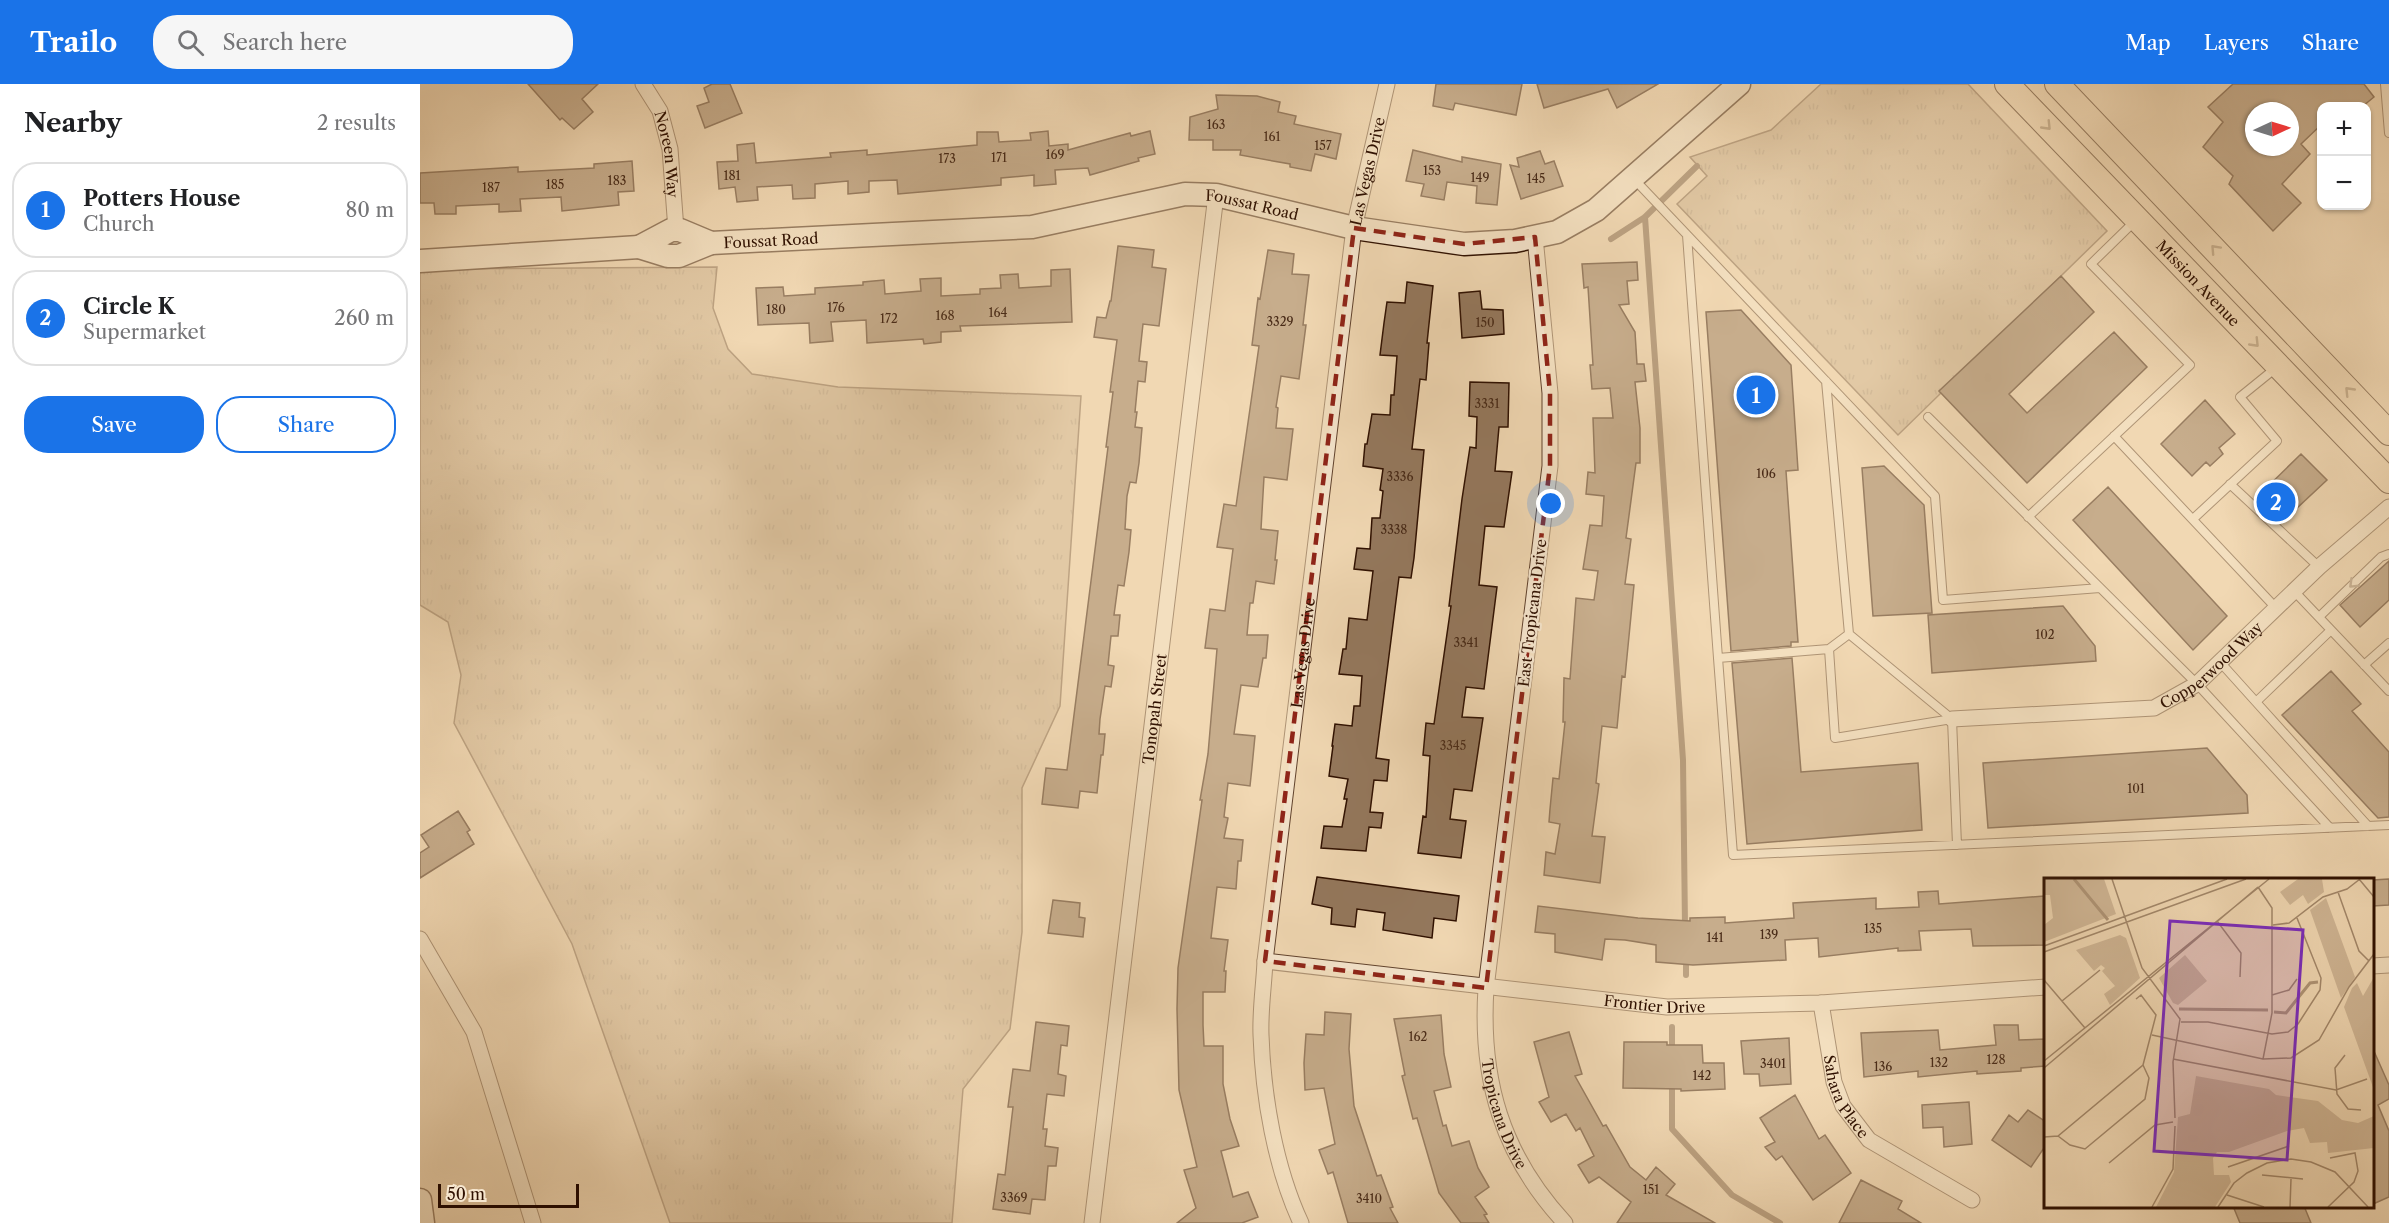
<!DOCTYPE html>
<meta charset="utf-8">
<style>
:root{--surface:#fff;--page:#f6f6f6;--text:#202124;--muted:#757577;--line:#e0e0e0;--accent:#1a73e8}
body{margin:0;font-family:"Libre Caslon Text",serif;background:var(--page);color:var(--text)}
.controls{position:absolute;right:18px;top:18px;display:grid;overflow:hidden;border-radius:12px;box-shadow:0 2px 4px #0004}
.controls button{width:54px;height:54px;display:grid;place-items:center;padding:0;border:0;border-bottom:2px solid var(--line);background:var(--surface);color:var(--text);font:30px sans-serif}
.compass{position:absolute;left:1825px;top:18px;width:54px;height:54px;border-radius:50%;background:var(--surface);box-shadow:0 2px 4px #0004;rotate:86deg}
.scale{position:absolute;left:18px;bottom:15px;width:141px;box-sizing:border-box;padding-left:6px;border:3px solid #2f1000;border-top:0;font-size:16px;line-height:21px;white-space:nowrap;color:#2f1000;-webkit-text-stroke:4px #f6e6ce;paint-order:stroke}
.you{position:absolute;left:1131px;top:420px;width:21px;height:21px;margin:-15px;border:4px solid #fff;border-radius:50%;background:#1a73e8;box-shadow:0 0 0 9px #1a73e833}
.badge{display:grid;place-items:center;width:39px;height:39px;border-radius:50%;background:var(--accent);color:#fff;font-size:20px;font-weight:700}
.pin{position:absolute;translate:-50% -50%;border:3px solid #fff;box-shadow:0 2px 6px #0006}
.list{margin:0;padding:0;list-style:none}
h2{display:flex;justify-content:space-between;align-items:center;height:78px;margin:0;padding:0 24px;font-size:26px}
h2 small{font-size:20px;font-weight:400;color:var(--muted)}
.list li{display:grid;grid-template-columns:39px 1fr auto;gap:18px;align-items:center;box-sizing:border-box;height:96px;margin:0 12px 12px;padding:0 12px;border:2px solid var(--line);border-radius:24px}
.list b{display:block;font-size:22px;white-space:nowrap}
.list p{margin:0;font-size:20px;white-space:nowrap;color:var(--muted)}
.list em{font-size:20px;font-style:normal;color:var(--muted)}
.actions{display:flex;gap:12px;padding:18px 24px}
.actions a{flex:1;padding:14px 0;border:2px solid var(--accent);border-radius:24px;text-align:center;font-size:21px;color:var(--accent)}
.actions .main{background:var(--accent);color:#fff}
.icon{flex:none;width:33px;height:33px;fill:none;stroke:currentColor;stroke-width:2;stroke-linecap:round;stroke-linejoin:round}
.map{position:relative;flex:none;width:1969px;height:1139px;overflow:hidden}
header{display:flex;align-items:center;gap:36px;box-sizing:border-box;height:84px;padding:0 30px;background:var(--accent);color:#fff}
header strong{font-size:28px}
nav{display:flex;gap:33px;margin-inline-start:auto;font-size:21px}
.search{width:420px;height:54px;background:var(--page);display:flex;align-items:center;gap:15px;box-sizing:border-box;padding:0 21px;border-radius:24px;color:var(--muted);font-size:22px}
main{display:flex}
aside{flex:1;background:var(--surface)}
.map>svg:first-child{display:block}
</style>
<header>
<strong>Trailo</strong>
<div class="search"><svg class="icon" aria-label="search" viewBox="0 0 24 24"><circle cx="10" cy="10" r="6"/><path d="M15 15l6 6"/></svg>Search here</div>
<nav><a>Map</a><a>Layers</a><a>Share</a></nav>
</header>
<main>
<aside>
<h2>Nearby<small>2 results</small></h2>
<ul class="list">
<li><span class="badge">1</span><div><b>Potters House</b><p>Church</p></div><em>80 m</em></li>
<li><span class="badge">2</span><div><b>Circle K</b><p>Supermarket</p></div><em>260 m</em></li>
</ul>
<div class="actions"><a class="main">Save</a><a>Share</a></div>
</aside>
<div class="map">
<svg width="1969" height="1139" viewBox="0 0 1969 1139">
<defs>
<pattern id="grass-tufts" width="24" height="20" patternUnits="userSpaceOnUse" patternTransform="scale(1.5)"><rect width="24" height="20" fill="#d0b695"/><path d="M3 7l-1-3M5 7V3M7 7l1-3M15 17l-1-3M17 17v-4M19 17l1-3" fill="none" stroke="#b39b7f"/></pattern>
</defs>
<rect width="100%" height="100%" fill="#f1d8b3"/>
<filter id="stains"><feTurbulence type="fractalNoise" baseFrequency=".00333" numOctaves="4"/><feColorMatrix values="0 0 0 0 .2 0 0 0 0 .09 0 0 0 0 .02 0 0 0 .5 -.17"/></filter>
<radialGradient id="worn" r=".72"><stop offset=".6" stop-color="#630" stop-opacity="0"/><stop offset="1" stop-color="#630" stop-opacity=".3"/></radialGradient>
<path fill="url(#grass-tufts)" stroke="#80634a" stroke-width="1.5" d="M1401 0H1548L1687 147 1478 351 1257 120 1287 92 1270 73 1351 46Z
M297 183 293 224 308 265 332 290 418 303 661 312 640 622 602 704V848L590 945 543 1005 532 1139H250L152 860 34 639 41 591 28 538 0 521V185Z"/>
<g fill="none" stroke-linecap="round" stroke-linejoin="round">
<path stroke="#7c5f47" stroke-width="6" d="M1225 133 1263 676 1265 842
M1191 155 1225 133 1277 82
M1266 874V891
M1252 967V943
M1252 998V1045L1312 1111 1360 1139"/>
</g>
<path fill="#94785d" stroke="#2f1000" stroke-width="1.5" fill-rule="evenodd" d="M108 0H178L162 15 173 28 154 45 142 34 140 36Z
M292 0H310L322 29 285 44 277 22 289 18 284 4Z
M1016 0H1102L1096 31 1035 19 1033 26 1013 22Z
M1117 0H1238L1197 24 1188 5 1124 24Z
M1813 0H1944L1954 13 1943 22H1902V40L1881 60 1890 70 1862 100 1881 119 1853 147 1809 100 1813 92 1783 63 1803 38 1788 23ZM1834 27H1870V63H1834Z
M796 11 837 12 860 18 858 28 876 32 874 40 921 50 916 75 895 70 891 87 870 83V80L820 71 821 66H793V56H769L770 33 798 25Z
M628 47 629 62 648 60V66L710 49 711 52 730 47 735 70 718 74 719 77 670 91 668 84 635 86 636 100 614 102V91L581 94V101L478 110 477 96 449 97V108L428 110V97L395 100V114L373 115 372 101 337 103 338 116 317 118 315 103 299 105 297 78 318 77 317 61 334 59 336 79 411 73 410 69 447 66V71L557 61V48H578L579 58 611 56 610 49Z
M993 66 1042 78V73L1081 80 1077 121 1056 119 1057 102 1027 98 1024 116 1001 112 1004 100 986 97Z
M1120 67 1125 80 1134 77 1143 102 1101 115 1090 81 1099 83 1097 74Z
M212 77 214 107 198 108 199 121 142 127 141 113 100 115 101 127 79 128V120L36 122V130H15L14 119H0V89L98 83V88L174 84V80Z
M698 162 734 166 732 183 746 185 739 242 723 240 719 277 727 278 725 298 718 297 715 328H717L715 343 722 344 719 379 716 399 710 398 707 412 705 445 711 446 709 468 704 502 698 501 694 531H700L698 552H691L688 581 694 582 691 603 685 602 680 635 679 650H685L683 671H681L677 709 660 707 658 724 622 720 626 684 647 686 688 363H686L693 308H690L697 256 674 253 677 233 686 234 690 217H691Z
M848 166 874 170 872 190 889 191 883 241H886L879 295 861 292 856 323 858 324 856 344 873 345 867 396 844 393 841 445 858 447 855 476H857L854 500 836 497 833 519H830L827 551H848L846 574H843L838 603 821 601 814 650 835 652 832 683 830 702 808 699 804 733 808 734 804 754 823 756 821 777H818L816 805 797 803 791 854 808 856 804 887H806L805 908H783V941L784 962H803V1000L810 1035 819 1062 801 1067 813 1113 828 1108 838 1133 822 1139H757L776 1124 764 1086 777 1083 759 1006 757 925 758 884 782 716H780L788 670 797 565 785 564 790 525 805 527 813 465 797 463 804 420 816 422 839 262 832 261 838 214 840 215Z
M1217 178 1218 196 1207 197 1209 220 1199 221 1215 248 1217 280H1224L1226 297 1215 298 1220 344V379H1216L1206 454 1211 455 1205 500 1214 501 1205 593 1202 592 1197 644 1182 642 1176 699 1179 700 1172 752 1185 753 1180 799 1124 791 1126 768 1135 770 1140 740 1129 738 1130 725 1133 694 1139 695 1145 638H1143L1144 594 1150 595 1156 514 1174 516 1178 487 1163 485 1170 441 1182 442 1184 412 1166 410 1168 388 1175 389 1173 334H1193L1190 304 1172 305 1170 281H1173L1168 203 1164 204 1162 180Z
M650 185 652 238 540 242 541 247 521 248V258L504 260 503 255 447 259 446 236 411 238 413 257 390 259 389 239 338 241 336 204 363 203 364 212 395 210V204L443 201V198L464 196 465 210 501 207 500 195 521 194V212L560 210V205L581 204 580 191 598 190 599 204 631 202V186Z
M1641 192 1674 228 1589 310 1607 329 1694 248 1727 283 1607 399 1519 307Z
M987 198 1013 202 1007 259H1009L1006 296 1000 295 992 365 1004 366 994 474 991 494 979 493 956 674 969 676 967 697 954 696 950 728 963 729 961 744 949 743 946 767 901 764 904 742 922 743 927 715H924L928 695 909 692 913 662H912L915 640 932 642 934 622H940L942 592 919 590 923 565H926L929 534 947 536 953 487 934 485 937 464 950 465 952 434H960L963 407 960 406 963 385 943 382 945 360H947L952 330 970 331 971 311H974L977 272 960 271 964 239 967 218 985 219Z
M1060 207 1062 225 1083 226 1084 250 1042 254 1039 209Z
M1321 226 1371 281 1378 386 1366 387 1378 558H1371V562L1311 567 1286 228Z
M1050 298 1089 299 1088 343H1079L1075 387 1092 388 1084 443 1065 442 1059 501 1077 503 1064 605 1046 603 1042 633 1063 634 1052 707 1034 705 1030 735 1046 737 1041 774 998 769 1003 732 1006 733 1010 672 1003 671 1006 639 1014 640 1031 522H1029L1042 415 1050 363 1056 364 1057 333 1049 332Z
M1785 316 1815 350 1799 364 1803 370 1790 382 1786 378 1772 392 1741 360Z
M1881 370 1907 396 1861 439 1835 415Z
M1464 382 1504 421 1512 529 1453 532 1442 384Z
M1688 403 1807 532 1773 566 1653 436Z
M1969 477V516L1940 543 1920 521Z
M1643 522 1675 562 1676 577 1512 589 1508 531Z
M1372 574 1381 688 1498 679 1502 746 1327 760 1312 579Z
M1911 587 1941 620 1932 627 1969 668V733L1958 734 1862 631Z
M1787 664 1827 711 1828 729 1568 744 1563 679Z
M38 727 50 746 47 748 54 760 0 794V769L9 763 1 751Z
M897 793 1039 812 1036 837 1014 834 1012 854 963 846 965 829 937 825 935 843 911 840 912 824 892 820Z
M1969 795V821L1953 822V796Z
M1518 807 1519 820 1624 812 1626 861 1553 862 1551 845 1499 847 1501 866 1478 867V864L1399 873 1398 854 1365 856 1366 876 1273 881 1236 878V861L1205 856 1185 855 1182 876 1135 868V850L1115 848 1118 822 1218 834 1270 837V834L1305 833V839L1374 834 1373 819 1456 814V825L1499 823 1498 808Z
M633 816 660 819 659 833 665 834 663 853 628 849Z
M905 928 931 930 929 965 934 1022 957 1092 961 1091 973 1123 970 1124 978 1139H928L913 1088 908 1090 899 1066 915 1060 904 1004 885 1006 884 979 886 950 904 951Z
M1021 931 1024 970 1031 1003 1014 1007 1023 1042 1026 1041 1032 1062 1049 1057 1058 1084 1069 1103 1055 1113 1067 1130 1064 1131 1069 1139H1041L1019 1109 997 1034 993 1035 982 992 985 991 974 935Z
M616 938 649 942 647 962 641 961 638 990 646 992 644 1012 627 1010 623 1045H627L625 1062 638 1064 636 1082H628L625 1116 612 1115 610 1130 573 1125 578 1090 585 1091 593 1023H588L593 985 610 987Z
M1574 941H1598L1599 956 1626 955V982L1601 984V987L1557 990V987L1498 993V987L1444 993 1441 949 1518 946 1520 966 1576 961Z
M1149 948 1162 990 1155 992 1183 1042 1186 1041 1210 1083 1226 1096 1236 1083 1255 1100 1246 1111 1295 1139H1197L1211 1118 1179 1093 1169 1099 1158 1081 1174 1072 1160 1044 1156 1047 1146 1030 1131 1038 1119 1018 1129 1013 1114 958Z
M1369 954 1371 1000 1340 1002 1339 990H1324L1321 957Z
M1204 958H1247V961H1282L1283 979H1304L1305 1005 1261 1007V1005L1203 1004Z
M1953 965 1969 1001V1015L1958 1021 1969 1047V1113L1953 1120Z
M1375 1011 1399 1055 1405 1051 1431 1089 1393 1116 1362 1072 1356 1076 1345 1063 1355 1058 1340 1034Z
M1549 1018 1552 1060 1524 1063 1523 1043 1503 1044 1502 1021Z
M1608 1026 1626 1038V1061L1611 1083 1572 1056 1589 1031 1598 1038Z
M1441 1096 1482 1117 1478 1125 1501 1139H1419Z
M1813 1122H1884L1891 1139H1820Z"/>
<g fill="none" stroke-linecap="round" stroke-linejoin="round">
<defs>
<path id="lane" d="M1965 0 1969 49
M1214 95 1515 412 1523 516 1680 504
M1267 151 1298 574 1409 565
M1406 297 1429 550 1532 635 1537 761
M1508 333 1777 600 1910 744
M1694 352 1856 524
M1810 400 1899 483
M1608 433 1770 281 1671 180 1715 137
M1773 435 1857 357 1820 313 1857 283
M1874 507 1969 607
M1899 533 1961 473 1969 470
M1911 546 1836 618 1948 742
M1429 550 1409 565 1415 654 1532 635
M1298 574 1313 771 1969 741
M1800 578 1836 618
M1944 581 1969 559"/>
<g id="street">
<path id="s1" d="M223 0 240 27 250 65 256 146"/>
<path id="s2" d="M1115 153 1130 309V382L1066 904C1060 996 1082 1071 1145 1139"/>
<path id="s3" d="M1532 635 1734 624 1777 600 1899 483 1969 423"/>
<path d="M0 855 54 948 113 1139"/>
<path id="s4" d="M845 877 1247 923 1401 919 1626 903"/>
<path d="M1952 882 1969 881"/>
<path id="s5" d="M1401 919 1414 998 1423 1022 1449 1056 1552 1116"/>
<path id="s6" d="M672 1139 796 111"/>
<path id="s7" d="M881 1139C855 1083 843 1012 841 951 840 926 844 901 845 877L934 144 967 0"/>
</g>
<g id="secondary">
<path d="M251 146H260L291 159 259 172H248L219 163Z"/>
<path id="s8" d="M291 159 612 143 765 110 796 111 934 144 1044 160 1095 157 1137 148 1176 126 1319 0"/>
<path d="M0 177 219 163"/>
<path d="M0 1116 3 1139"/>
</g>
<g id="primary">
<path id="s9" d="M1587 0 1969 397"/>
<path d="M1637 0 1969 349"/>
</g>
</defs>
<use href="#lane" stroke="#60422d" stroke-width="10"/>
<use href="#street" stroke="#60422d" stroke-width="17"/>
<use href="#secondary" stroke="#2f1000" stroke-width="25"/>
<use href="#primary" stroke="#2f1000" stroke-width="26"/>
<use href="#lane" stroke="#f6e6ce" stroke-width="8"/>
<use href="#street" stroke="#f6e6ce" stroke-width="15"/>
<use href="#secondary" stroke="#f6e6ce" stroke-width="22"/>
<use href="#primary" stroke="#f1d8b3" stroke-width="24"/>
</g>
<defs><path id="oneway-chevron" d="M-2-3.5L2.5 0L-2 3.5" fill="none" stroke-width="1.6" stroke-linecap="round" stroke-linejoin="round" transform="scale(1.5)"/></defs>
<g stroke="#9a7e62">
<use href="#oneway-chevron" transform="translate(1627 42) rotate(46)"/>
<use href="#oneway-chevron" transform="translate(1795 165) rotate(-133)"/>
<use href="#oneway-chevron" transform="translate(1835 259) rotate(46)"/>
<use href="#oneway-chevron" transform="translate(1929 307) rotate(-134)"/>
</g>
<use stroke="#9c8671" href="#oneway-chevron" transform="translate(1933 500) rotate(136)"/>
<path d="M0 0H1969V1139H0ZM934 144 1044 160 1115 153 1130 309V382L1066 904 845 877Z" fill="#f1d8b3" fill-opacity=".55" fill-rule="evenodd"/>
<path fill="none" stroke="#8f2418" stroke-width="4.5" stroke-dasharray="12 8" stroke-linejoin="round" d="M934 144 1044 160 1115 153 1130 309V382L1066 904 845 877Z"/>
<g text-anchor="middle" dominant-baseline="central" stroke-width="4.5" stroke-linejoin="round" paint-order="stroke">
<g font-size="12" fill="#482a17">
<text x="796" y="40">163</text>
<text x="852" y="52">161</text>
<text x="903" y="61">157</text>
<text x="635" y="70">169</text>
<text x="579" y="73">171</text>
<text x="527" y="74">173</text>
<text x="1012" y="86">153</text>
<text x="312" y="91">181</text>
<text x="1060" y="93">149</text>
<text x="1116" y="94">145</text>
<text x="197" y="96">183</text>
<text x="135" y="100">185</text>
<text x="71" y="103">187</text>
<text x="416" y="223">176</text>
<text x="356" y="225">180</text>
<text x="578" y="228">164</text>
<text x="525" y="231">168</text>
<text x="469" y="234">172</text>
<text x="860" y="237">3329</text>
<text x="1065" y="238">150</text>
<text x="1067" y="319">3331</text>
<text x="1346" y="389">106</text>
<text x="980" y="392">3336</text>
<text x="974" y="445">3338</text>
<text x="1625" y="550">102</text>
<text x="1046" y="558">3341</text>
<text x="1033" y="661">3345</text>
<text x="1716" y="704">101</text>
<text x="1453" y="844">135</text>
<text x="1349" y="850">139</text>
<text x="1295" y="853">141</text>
<text x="998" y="952">162</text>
<text x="1576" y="975">128</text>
<text x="1519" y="978">132</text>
<text x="1353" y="979">3401</text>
<text x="1463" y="982">136</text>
<text x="1282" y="991">142</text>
<text x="1231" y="1105">151</text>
<text x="594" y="1113">3369</text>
<text x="949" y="1114">3410</text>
</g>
<g font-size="15" fill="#2f1000" stroke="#f6e6ce">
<text stroke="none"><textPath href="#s1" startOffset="76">Noreen Way</textPath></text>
<text stroke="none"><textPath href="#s7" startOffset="1064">Las Vegas Drive</textPath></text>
<text stroke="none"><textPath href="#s8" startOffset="546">Foussat Road</textPath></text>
<text stroke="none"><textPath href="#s8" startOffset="60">Foussat Road</textPath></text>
<text stroke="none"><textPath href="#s9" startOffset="276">Mission Avenue</textPath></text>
<text transform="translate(1112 529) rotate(-83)">East Tropicana Drive</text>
<text stroke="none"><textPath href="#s7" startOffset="578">Las Vegas Drive</textPath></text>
<text stroke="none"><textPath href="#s3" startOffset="274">Copperwood Way</textPath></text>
<text stroke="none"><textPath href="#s6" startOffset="518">Tonopah Street</textPath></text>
<text stroke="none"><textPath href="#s4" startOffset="392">Frontier Drive</textPath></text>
<text stroke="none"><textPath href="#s5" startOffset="98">Sahara Place</textPath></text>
<text stroke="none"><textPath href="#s2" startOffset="884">Tropicana Drive</textPath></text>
</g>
</g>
<g transform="translate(1624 794)">
<rect width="330" height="330" fill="#f1d8b3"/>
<path d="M0 1H60L72 36 0 64V47L9 40 6 17H0ZM254 1H278L280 14 264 26 259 17 246 27 236 14ZM282 20 311 99 297 120 266 32ZM76 57 82 60 96 100 66 127 60 116 71 108 58 93 61 90 57 87 50 93 32 72ZM141 77 163 103 134 127 129 125 115 100ZM330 99V212L300 129 308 110 313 105 319 118ZM152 198 225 211 232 217 274 223 298 242 314 245 330 238V270L284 275 283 264 266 265 260 250 243 253 185 274H173L169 280 170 297H185L187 304 171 329H112L130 294 134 239 146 236Z" fill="#d0b695"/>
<path fill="none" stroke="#af9476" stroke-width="3" d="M30 1 64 42M135 131 224 132M230 134 242 135 266 105 274 104"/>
<path fill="none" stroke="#a3886b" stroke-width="1.5" d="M68 1 98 90 136 141 129 184 131 240M315 1 330 19M214 9 228 30V135L219 181M294 14 315 73 325 83M173 43 197 75 196 99M229 47 245 45 279 19 303 11 316 1M0 68 183 1M0 74 202 1M0 102 41 150M228 117 245 112 253 101M18 123 56 92M137 144H164L228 156 244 154 254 146 276 112 277 100 253 40M108 157 219 181 247 180 275 162 305 109 330 76M301 177 291 190 293 216 304 231 317 232M129 181 292 212 323 201M0 183 225 1M0 190 214 9M14 258 26 267 41 271 101 221 105 200 99 187M0 259 14 258 99 187 112 137 97 117 92 121M65 285 111 247 129 244M184 289 245 268M218 297 259 301M183 317 220 329M108 329 129 291 131 248M174 329 190 305 203 295 223 285 247 281 267 284 291 294 324 329M246 329 247 301M284 329 310 304 314 293 311 275 286 280"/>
<path fill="#7b2cbf" fill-opacity="0.15" stroke="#7b2cbf" stroke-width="3" d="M126 43 259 52 243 282 110 273Z"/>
<rect width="330" height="330" fill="none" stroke="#2f1000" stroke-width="3"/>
</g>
<rect width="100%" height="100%" filter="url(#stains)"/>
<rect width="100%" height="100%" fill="url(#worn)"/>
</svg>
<div class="controls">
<button>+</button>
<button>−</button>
</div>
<svg class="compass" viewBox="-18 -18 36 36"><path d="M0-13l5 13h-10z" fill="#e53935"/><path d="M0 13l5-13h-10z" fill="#757577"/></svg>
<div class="scale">50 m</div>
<div class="you"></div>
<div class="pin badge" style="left:1336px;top:311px">1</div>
<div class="pin badge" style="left:1856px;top:418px">2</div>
</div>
</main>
